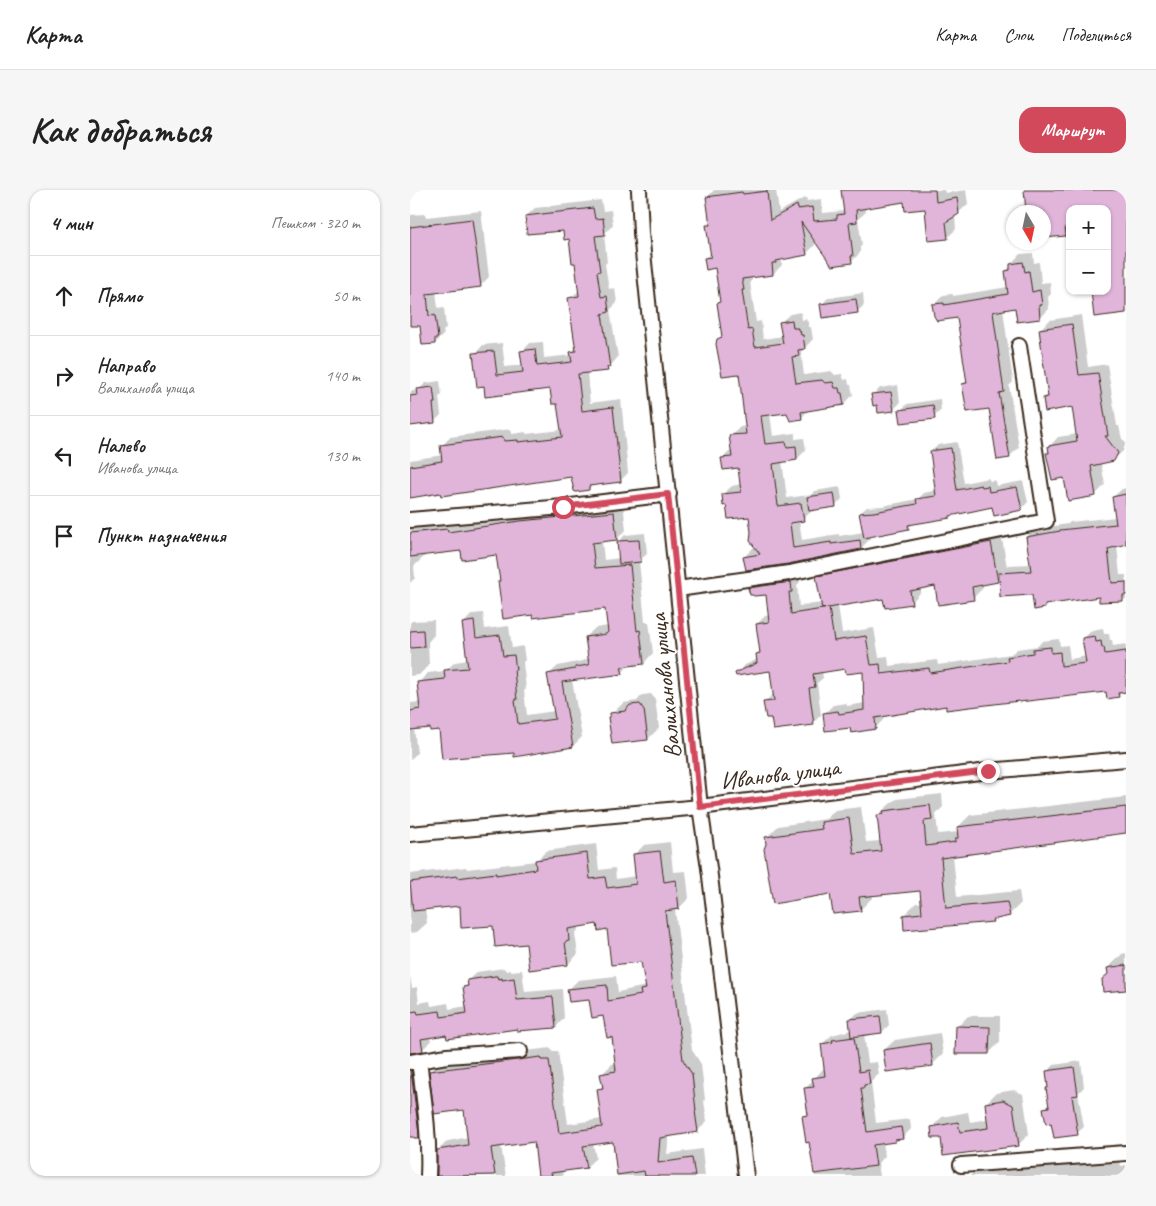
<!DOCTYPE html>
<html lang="ru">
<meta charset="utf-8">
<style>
:root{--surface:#fff;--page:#f6f6f6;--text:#222;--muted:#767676;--line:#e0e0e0;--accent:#d1495b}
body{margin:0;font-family:Caveat,sans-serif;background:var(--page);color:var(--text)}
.controls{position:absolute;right:15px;top:15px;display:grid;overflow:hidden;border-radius:10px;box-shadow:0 1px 4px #0004}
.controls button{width:45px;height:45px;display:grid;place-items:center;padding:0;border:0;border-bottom:1px solid var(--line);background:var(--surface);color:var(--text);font:25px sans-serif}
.compass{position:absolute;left:596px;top:15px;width:45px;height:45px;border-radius:50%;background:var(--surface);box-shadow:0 1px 4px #0004;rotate:171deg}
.stop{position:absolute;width:15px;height:15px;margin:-11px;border:4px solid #d1495b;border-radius:50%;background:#fff}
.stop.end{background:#d1495b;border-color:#fff;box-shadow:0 1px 5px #0008}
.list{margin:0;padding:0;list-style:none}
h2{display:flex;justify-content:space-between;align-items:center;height:65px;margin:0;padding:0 20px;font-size:21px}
h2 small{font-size:16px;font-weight:400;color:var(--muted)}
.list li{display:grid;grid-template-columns:32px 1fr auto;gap:15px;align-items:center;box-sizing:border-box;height:80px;padding:0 20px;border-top:1px solid var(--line)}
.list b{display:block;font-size:19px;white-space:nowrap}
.list p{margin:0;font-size:16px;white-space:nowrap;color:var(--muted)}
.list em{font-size:16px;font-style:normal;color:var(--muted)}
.icon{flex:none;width:28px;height:28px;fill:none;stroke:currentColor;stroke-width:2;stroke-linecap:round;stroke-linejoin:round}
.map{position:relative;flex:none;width:716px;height:986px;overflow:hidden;border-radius:15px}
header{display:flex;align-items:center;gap:30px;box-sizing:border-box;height:70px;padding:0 25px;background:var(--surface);border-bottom:1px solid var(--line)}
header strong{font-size:24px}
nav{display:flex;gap:28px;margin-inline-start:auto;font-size:18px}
.intro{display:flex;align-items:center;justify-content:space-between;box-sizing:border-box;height:120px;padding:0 30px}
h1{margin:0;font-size:35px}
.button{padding:12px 22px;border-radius:15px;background:var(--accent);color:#fff;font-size:18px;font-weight:700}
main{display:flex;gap:30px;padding:0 30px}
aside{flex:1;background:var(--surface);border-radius:15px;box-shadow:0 1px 4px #0004}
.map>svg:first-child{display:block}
</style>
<header>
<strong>Карта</strong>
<nav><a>Карта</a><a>Слои</a><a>Поделиться</a></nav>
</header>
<div class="intro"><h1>Как добраться</h1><a class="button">Маршрут</a></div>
<main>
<aside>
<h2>4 мин<small>Пешком · 320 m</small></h2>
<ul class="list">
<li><svg class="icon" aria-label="ahead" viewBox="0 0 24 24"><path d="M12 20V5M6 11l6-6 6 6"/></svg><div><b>Прямо</b></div><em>50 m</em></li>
<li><svg class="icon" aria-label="right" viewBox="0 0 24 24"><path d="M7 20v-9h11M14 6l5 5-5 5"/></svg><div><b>Направо</b><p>Валиханова улица</p></div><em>140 m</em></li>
<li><svg class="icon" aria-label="left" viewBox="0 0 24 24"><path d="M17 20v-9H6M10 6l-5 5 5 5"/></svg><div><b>Налево</b><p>Иванова улица</p></div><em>130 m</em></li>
<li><svg class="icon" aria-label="arrive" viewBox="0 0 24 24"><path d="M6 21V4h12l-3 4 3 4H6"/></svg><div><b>Пункт назначения</b></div></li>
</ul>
</aside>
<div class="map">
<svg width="716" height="986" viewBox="0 0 716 986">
<rect width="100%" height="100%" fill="#fff"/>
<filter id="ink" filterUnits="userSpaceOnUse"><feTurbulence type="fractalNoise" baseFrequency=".02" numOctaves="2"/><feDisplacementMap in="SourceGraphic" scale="10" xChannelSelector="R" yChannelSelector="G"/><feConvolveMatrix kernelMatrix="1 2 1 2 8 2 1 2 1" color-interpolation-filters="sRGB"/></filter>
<g filter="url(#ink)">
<path fill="#0003" d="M304 0H366L369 22 396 7 397 11 411 9 413 23 434 21 432 0H534L535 3 556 0 558 14 545 26 546 39 537 48 516 17 495 11 455 17 456 22 448 29 452 55 450 57V63L442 71 404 48 405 55 396 64 371 69 372 75 363 84 342 86V90L340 92 346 132 351 131 353 149 373 146 371 132 380 124 391 122 392 130 396 129 397 132 398 131 399 137H401L403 149 391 162 394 185 421 181 425 185 432 184 434 190 438 189 439 195H441L443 205 434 214 400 219 391 228 378 221 360 224 363 246 385 243V249L394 248 396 260 387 269 372 271 377 308 399 305 400 306 405 301 430 297 432 309 425 316 402 321 393 329 389 330 392 350 429 344V346L454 342 450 323 457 317 472 316 508 309 514 303 527 300 521 262 528 255 547 252 554 293 578 288 580 291 585 290 586 296 613 291 618 312 611 319 583 316 542 324 540 327 504 333 498 338 459 346 460 349 451 358 334 367 343 358H347L340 325 317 314 313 304 322 296 331 294 329 276 312 269 321 260V246L330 237 336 236 330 182 308 150 313 145 311 111 306 77 295 68 302 62 298 36 301 32 297 7Z
M615 0H716V122L697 101V19H660V40L655 44 634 47V22H617Z
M191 10 193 21 201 20 203 35 194 44 197 72 195 74 199 99 205 98 207 113 200 120 208 167 197 180 177 182 180 213 211 209 218 283 210 291 183 294 179 299 162 285 0 306V270L33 265 32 256 40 247 101 239 102 244 116 242V244L152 240 149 212 141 197 75 194 65 164 73 155 92 153 95 177 113 175 112 162 120 153 133 152 134 168 162 165V162L166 157 160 108 170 100 166 71 160 48 154 39 116 26 125 18Z
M71 21 79 87 70 96 26 101 28 118 34 117 36 138 33 141 34 144 25 153 11 134 0 135V25L15 24 16 27Z
M623 63 624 73 629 72 631 93 640 92 641 104 638 107 639 119 630 128 606 117 593 119 603 192 599 196 609 257 599 267 580 217 553 194 557 190 548 127 524 115 533 105 543 104V106L598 97 596 81 601 76V74L610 64Z
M453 103 454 115 447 122 411 115 418 108Z
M671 125 678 177 697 174 707 236H709L712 249 716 252 713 261 703 270 691 273 695 295 685 305 655 286 637 264 640 261 639 257 648 247 668 244 663 216 634 208 639 204 630 139 640 130Z
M30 191 32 205 29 207 31 225 24 232 0 235V203L2 201 8 200 16 193Z
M488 195 490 213 483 220 468 214 463 205 470 198Z
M530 209 531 220 524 227 490 221 497 214Z
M716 298V354L707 356 710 385H716V409L690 411V406L638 413 634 417 623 404 591 387 588 390 573 393V398L563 408 526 395 511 398V402L501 413 474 407 428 415 432 443 464 438 469 467 478 466 479 476 527 470 528 475 601 464 607 459 628 456 632 451 649 449 650 456 658 455 660 469 677 466 674 448 682 440 693 438 694 444H699L700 450H702L703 456 716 454V502L712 503 708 506 697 501 537 515 474 525V529L466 537H441L414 524 423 515 436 513 437 516 455 513V480L437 477 412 481 413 488 407 493 411 525 403 533 362 526 355 512 364 503 361 480 326 483 335 475 348 469 347 464 351 460 347 434 355 426 360 425 357 403 340 398 348 390 389 384 390 392 387 395 389 416 412 413 408 387 418 377 591 343 597 377 599 375 621 374 617 347 625 339 658 334 660 332 706 327 703 307 712 299Z
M213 313 216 340 207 349 192 351 194 370 210 368 208 352 215 345 235 343 237 364 229 371 235 432H239L243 463 234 473 220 474 212 483 162 490 172 547 163 556 105 562 21 536 4 538 7 563 0 570V513L11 512 9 492 18 483 35 481 45 472 58 470 53 434 62 424 73 423 75 439 99 436 102 458 113 456 115 470 113 472 116 499 114 501 117 525 145 521 138 485 148 476 172 471 179 468 176 447 185 438 198 436 196 417 89 392 91 389 87 364 52 360 14 364 15 366 4 376 5 388 0 393V334L46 330 47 334 120 322Z
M24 430V445L18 452 19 475 9 485 0 486V433L2 431Z
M241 504 245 509 249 538 238 549 203 553 202 524 213 513 227 511 232 505Z
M532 604 533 617 526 624 528 644 549 642 548 637 560 625 716 607V642L543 665 547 707 609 701 611 713 599 725 584 728 582 731 494 725 506 713H513L511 699 462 704 463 707 450 720 422 703 357 654 356 648 368 636 416 629 425 620 451 617 456 652 471 651 468 625 481 613 487 609Z
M260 652 263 682 276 681 279 708 269 718 265 719 282 860 291 874 295 910 294 911 297 931 288 941 259 945 257 964 292 959 295 986H207L205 950 183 953 186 968 176 977 152 980 153 986H130L125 951 91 956 96 986H29L28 960 38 951 59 947 55 919 20 881 30 871 141 858 142 861H148L158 934 192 929 189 900 193 895 192 884 202 874 207 873 203 846 194 825 180 808 159 799 168 790 206 786 208 802 236 796 233 770 198 738 188 733 168 736V740L165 744 168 764 158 774 84 735 51 714 15 718 17 733 7 742 0 743V684L56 677 57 679 126 671 136 661 186 654 189 680 205 678 206 689 226 686 224 665 234 655Z
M716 763V798L699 784 698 778 712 764Z
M94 778 96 781 100 780V781L112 780 115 802 152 799 154 828 146 837 108 838 20 847 21 851 12 860 0 863 3 869 17 938 8 946 0 948V786L2 798 7 797 9 813 20 811 21 816 38 813 39 819 57 816 55 797 59 793 58 790 67 782Z
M477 819 479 835 472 842 454 844 458 873 467 872 469 884 461 892 466 933 500 929 501 939 492 948 473 952 475 966 468 973 470 986H405L400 951 394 926 398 922 395 899 413 879 415 878 412 854 422 845 441 840 440 830 447 823Z
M558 826H590V852L579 863 547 837Z
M530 843 533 864 522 875 474 860 485 850Z
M671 871 674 897 668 903 674 937 667 943 642 932 635 918 639 914 637 882 644 875Z
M604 900 613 904 619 944 608 955 532 946 522 937 532 927 558 922 560 932 578 929 576 913 586 903Z
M710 972 711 976 716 975V986H560L564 982 582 975 599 980 605 974H641V977Z"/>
<path fill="#e1b5da" stroke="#3b2a1e" d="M431 0H525L526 12 547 8 549 24 536 32 538 49 518 51 515 19 495 21 494 12 446 20 447 32 439 33 443 66H441L442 73 422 76 391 32 397 65 366 71V73H362L363 85 332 89 334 100H332L338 140 342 139 345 157 373 153 369 132 382 130 383 138H388V140H390L391 145H393L395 159 388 160 389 166 382 167 386 193 412 190 415 193 423 192 425 198H429L430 203H432L434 215 391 222 392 229 380 231 377 223 351 226 355 254 376 252 377 257 386 256 387 270 363 274 368 316 391 313 394 331 380 333 383 358 421 352V354L450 350 451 359 378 374 336 380 333 367 350 364 340 351 341 342 339 327 318 329 316 315 313 316 312 304 331 302 328 278 313 280 311 268 322 267 319 245 336 244 329 184 312 186 306 154 307 149 312 147 307 113 310 112 305 78 296 80 294 68 301 67 296 35H300L296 7 332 2 333 4 357 1 360 30 387 15 388 19 402 17 404 31 427 29V25L434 24Z
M614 0H716V123L684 127 681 101H697V19H660V37H655L656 46 634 48V22H616Z
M183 18 185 29 193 28 195 45 185 46 190 81 187 82 191 107 197 106 199 122 192 124 200 177H197L198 181 168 184 172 221 203 217 211 292 179 296V300L166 302 164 301 161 287 31 306 30 303 0 308V276L32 271 30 255 93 247 94 251 108 250V252L152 247 147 214H142L140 199 75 207 74 196 67 197 63 163 84 161 87 185 113 182 110 161 125 159 127 176 162 172 160 162 166 161 158 108 169 106 165 73H162L159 49 154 50 153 41 117 44 115 26Z
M62 29 71 97 17 104 19 126 25 125 28 148H25V154L12 155 10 136H0V37Z
M613 72 615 82 619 81 622 102 630 100 632 115H629L630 129 607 132 605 118 583 122 594 202 589 203 600 268 587 270 579 219 557 222 552 194 557 193 547 128 527 131 524 126 522 114 534 113V115L598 104 595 81 600 80V74Z
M446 109 448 123 412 128 410 114Z
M662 134 669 185 688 183 698 246H695L708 263 704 271 681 276 686 306 658 311 654 288 642 290 636 263H639L638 256 667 251 662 217 635 222 633 208 638 207 629 139Z
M23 197 25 213H23L25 233 0 236V206L8 205 7 199Z
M481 202 484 221 468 223 467 215 463 216 461 204Z
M523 215 525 229 491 233 489 220Z
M541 258 547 300 571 295 572 297 578 296 579 302 607 297 612 320 584 326 582 317 540 326V328L498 335 499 339 454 348 449 323 464 322 507 314 506 309 526 306 520 261Z
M424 303 426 317 399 321 397 307Z
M716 304V354L698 359 702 393 716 392V405H713V411L689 412V407L635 415V418L624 420 622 405 590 407 589 383 621 381 616 347 650 341V340L706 334 702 307Z
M204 322 207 350 182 353 185 378 220 375 227 441 230 440 234 474 211 477 213 484 152 492 163 557 104 567V563L32 569 29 540 20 541V538L0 540V521L10 519 7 492 35 489 34 480 58 478 52 433 64 431 66 448 90 445 93 466 104 465 106 480H104L107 510H105L108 534 145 529 137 484 165 479V477L179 475 175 447 196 444 198 442 195 419 123 428V425L93 429 88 391H90L86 365 52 370 51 361 0 367V343L37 339 38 342 110 331Z
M229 350 231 372 209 374 207 351Z
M581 352 588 392 562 397 564 410 528 415 525 396 500 401 502 414 475 418 473 409 412 419 406 386Z
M381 392 382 402H379L381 424 419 418 424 451 456 446 461 475 470 474 471 484 519 478 520 483 598 471 597 467 623 463V459L641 457V463L650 462 651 476 676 473 672 448 685 446 686 452 691 451 692 458 694 457 695 464 716 461V502L708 503 709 507 697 509 696 502 609 512V511L536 520V516L465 528 466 539 441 543 440 538 415 541 413 523 428 521 429 524 454 520 453 482 436 484 435 479 403 484 405 497 399 498 404 535 363 540 361 528H356L353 512 364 511 360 481 326 486 325 483 347 473 346 464 350 463 346 434 359 432 356 405 344 406 343 405H340L338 398Z
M13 440 14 457 0 458V441Z
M230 514 234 520 238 550 202 554 198 527 200 526V523L215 521 220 515Z
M520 615 522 630 514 631 516 656 545 652V649L548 648 547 637 716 617V643L531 668 536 718 597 712 600 726 582 730 583 732 494 740 493 725 512 723 510 701 449 707 451 721 423 724 420 704 363 714 354 659 356 654 355 647 412 639 411 632 439 628 444 664 471 661 467 625 474 624 473 621Z
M250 661 254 692 266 690 269 719 255 721 273 870 282 884 286 921H285L288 942 250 948 248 973 282 968 285 986H235L234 981 207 985 203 952 173 956 177 978 141 983 142 986H128L124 952 81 958 85 985 27 986V960L58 955 54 920 24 924 19 881 131 867 132 870H139L149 943 192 937 187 899 193 898 190 884 206 881 202 847 197 848 193 826 182 828 179 810 159 812 157 799 197 795 198 811 231 805 230 800 236 799 231 772 201 775 197 739 188 741 187 734 158 739 159 751 155 752 158 775 119 780 116 754 85 757 83 736 51 738 50 716 3 721 0 692 47 686V688L86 683V685L126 679 125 670 177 663 180 689 195 687 197 698 226 694 223 664Z
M716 775V800L693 802 692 789 698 784 697 778Z
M85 786H87L88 789 92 788V790L104 788 107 810 143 807 146 838 107 841V839L37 849 36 845 11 849 13 861 0 863V822L7 821 8 824 30 821 31 827 57 823 53 797 58 796 57 790Z
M470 826 472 843 441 847 439 829Z
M546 836 580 837 579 864H545Z
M444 847 449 882 458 880 460 894 454 895V898H451L457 942 491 937 493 949 485 950V952L463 955 466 976 404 984 399 952 396 953 392 926 398 925 394 898 404 897 402 888 415 886 411 854 423 852 422 850Z
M520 853 523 876 476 882 473 860Z
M664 877 668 905 662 906 668 945 644 948 641 933 636 934 633 918 639 917 636 898H638L636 881Z
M0 880 1 881 9 944V948H4V947H0Z
M593 910 603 915 609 956 533 966 531 948H522L521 937 548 932 550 942 578 938 575 913Z"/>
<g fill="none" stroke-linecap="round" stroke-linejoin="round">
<defs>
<path id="street" d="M229 0 231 43 290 617 299 678 336 986
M0 330 153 317 259 304
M268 399 379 383 636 331 609 156
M0 644 290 617 578 581 716 569
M9 871C14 909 20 948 18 986
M1 872 37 866 110 861
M551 975 716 963"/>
</defs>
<use href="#street" stroke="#3b2a1e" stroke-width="18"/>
<use href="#street" stroke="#fff" stroke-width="14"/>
</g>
</g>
<g fill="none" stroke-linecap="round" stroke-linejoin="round" filter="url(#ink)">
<path stroke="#d1495b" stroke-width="6" d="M153 317 258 304 290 617 578 581"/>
</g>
<g text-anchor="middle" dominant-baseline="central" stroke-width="4" stroke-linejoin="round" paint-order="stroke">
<g font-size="24" fill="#3b2a1e" stroke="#fff">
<text transform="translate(255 496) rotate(-96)">Валиханова улица</text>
<text transform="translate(370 584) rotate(-7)">Иванова улица</text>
</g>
</g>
</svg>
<div class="controls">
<button>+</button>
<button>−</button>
</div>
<svg class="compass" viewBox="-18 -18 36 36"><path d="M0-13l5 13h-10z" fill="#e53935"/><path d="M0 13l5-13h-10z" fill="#767676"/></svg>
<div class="stop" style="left:153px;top:317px"></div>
<div class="stop end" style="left:578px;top:581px"></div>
</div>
</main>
